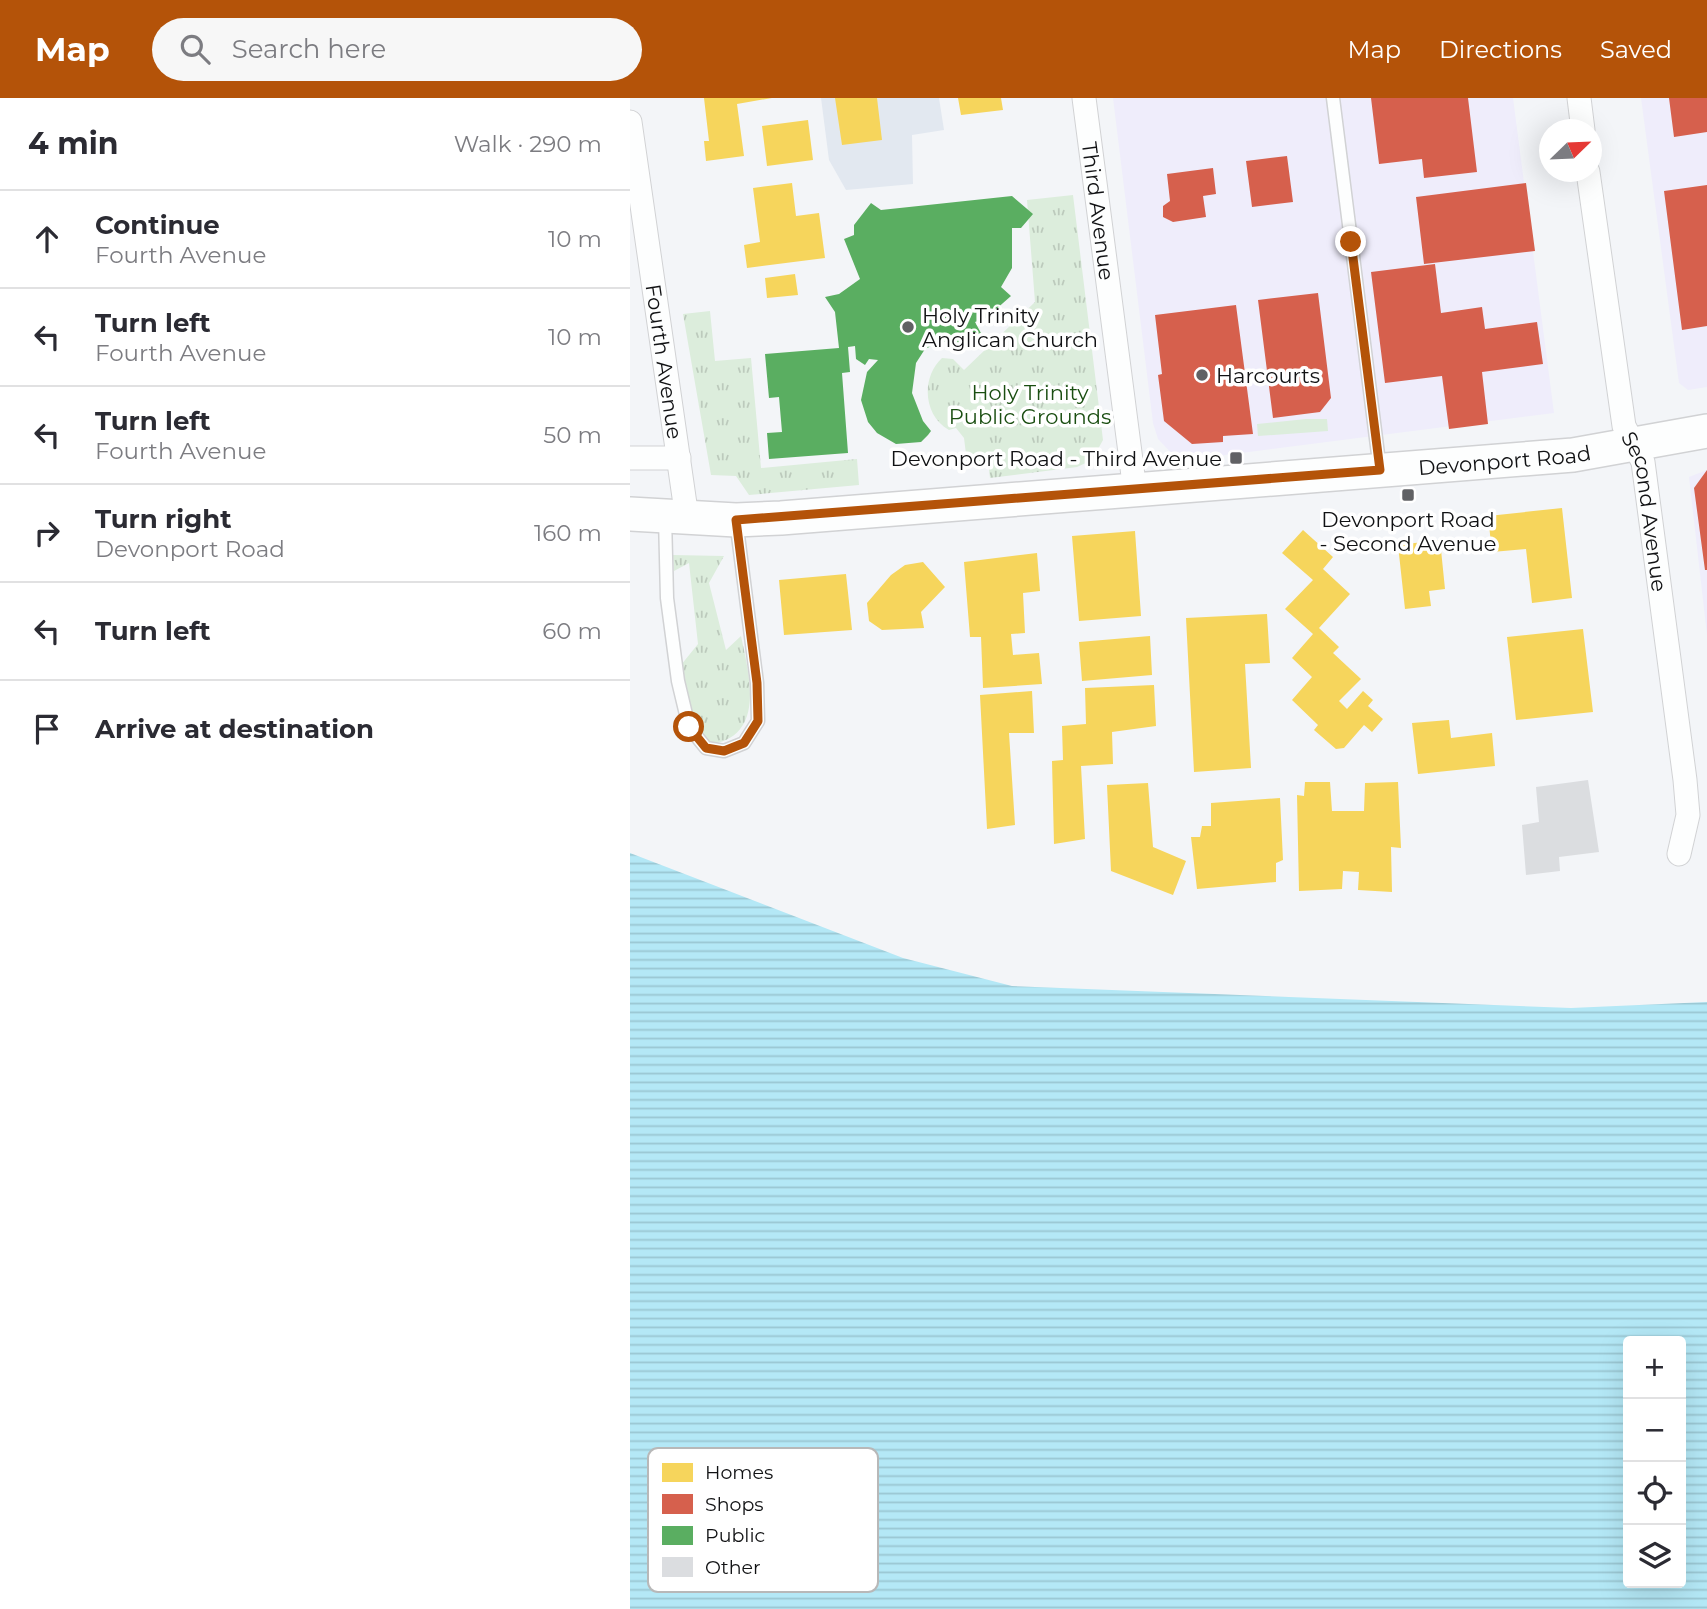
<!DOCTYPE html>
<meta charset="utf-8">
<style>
:root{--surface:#fff;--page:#f7f7f7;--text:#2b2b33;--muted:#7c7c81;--line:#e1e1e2;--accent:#b45309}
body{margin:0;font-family:Montserrat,sans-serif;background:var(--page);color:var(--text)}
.controls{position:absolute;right:21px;bottom:21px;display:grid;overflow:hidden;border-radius:7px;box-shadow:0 7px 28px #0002}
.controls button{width:63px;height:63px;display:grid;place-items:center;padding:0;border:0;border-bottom:2px solid var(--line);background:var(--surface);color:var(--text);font:35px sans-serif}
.compass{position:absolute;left:909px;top:21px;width:63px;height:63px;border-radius:50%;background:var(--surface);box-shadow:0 7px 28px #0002;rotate:67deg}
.stop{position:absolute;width:21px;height:21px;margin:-16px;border:5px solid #b45309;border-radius:50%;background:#fff}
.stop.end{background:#b45309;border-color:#fff;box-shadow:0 2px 7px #0008}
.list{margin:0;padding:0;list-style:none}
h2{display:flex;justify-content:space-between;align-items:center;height:91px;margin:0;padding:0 28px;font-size:30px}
h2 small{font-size:23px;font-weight:400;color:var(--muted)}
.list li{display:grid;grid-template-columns:46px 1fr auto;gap:21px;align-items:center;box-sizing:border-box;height:98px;padding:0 28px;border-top:2px solid var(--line)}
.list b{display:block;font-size:26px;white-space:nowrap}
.list p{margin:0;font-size:23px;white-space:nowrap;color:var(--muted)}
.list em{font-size:23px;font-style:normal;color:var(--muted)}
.icon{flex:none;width:38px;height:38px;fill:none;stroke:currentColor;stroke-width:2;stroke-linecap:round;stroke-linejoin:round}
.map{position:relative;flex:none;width:1077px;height:1511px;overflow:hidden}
header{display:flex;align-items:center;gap:42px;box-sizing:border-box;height:98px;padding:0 35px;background:var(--accent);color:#fff}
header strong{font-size:33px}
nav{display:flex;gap:38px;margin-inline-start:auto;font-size:24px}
.search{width:490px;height:63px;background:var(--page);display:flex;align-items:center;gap:18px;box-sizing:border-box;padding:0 24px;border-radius:38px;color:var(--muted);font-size:26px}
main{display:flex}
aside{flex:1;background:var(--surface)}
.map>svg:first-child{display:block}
</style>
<header>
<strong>Map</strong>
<div class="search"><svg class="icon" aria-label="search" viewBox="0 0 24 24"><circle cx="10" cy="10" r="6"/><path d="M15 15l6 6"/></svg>Search here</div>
<nav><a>Map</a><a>Directions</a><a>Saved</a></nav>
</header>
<main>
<aside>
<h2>4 min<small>Walk · 290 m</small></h2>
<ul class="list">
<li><svg class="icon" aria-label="ahead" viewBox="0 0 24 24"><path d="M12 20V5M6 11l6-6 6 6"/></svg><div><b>Continue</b><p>Fourth Avenue</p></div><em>10 m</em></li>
<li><svg class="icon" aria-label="left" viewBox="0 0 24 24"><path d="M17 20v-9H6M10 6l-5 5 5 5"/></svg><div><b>Turn left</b><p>Fourth Avenue</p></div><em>10 m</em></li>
<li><svg class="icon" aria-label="left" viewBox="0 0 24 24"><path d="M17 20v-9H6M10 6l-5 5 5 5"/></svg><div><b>Turn left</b><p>Fourth Avenue</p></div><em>50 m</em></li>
<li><svg class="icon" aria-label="right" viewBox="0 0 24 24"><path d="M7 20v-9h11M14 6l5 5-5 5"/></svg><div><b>Turn right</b><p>Devonport Road</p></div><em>160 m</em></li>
<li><svg class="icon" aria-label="left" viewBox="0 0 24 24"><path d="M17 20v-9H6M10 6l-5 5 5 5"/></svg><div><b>Turn left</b></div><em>60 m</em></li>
<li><svg class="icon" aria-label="arrive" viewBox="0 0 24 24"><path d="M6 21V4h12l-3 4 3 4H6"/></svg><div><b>Arrive at destination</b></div></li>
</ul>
</aside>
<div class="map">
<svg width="1077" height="1511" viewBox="0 0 1077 1511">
<defs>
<pattern id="park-tufts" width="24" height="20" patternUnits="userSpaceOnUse" patternTransform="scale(1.75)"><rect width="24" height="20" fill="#dceddc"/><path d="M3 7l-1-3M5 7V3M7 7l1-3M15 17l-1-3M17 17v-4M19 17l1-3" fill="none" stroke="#bccabc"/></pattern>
<pattern id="water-rules" width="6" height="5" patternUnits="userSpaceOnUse" patternTransform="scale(1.75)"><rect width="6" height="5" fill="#b4e8f6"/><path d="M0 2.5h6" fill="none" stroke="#9ac6d2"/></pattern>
</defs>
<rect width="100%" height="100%" fill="#f3f5f8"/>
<path fill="#efedfb" d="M483 0H883L924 315 549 363 528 341 523 325Z
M1011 0H1077V289L1058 292 1049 285Z
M1077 372V537L1059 379Z"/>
<path fill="#e2e8f0" d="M191 0H309L314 32 282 37 283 86 216 92 199 62Z"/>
<path fill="#dceddc" d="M676 321H697L698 333 628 338 627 326Z"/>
<path fill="url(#park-tufts)" d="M443 97 473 342 462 362 447 369 360 380 358 363 337 364 334 340 326 330 319 332C293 318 291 279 312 260L323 261 334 272 405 204 397 102Z
M80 213 85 263 121 260 131 370 227 361 229 387 119 397 106 378 81 377 53 216Z
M43 457 94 458 79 485 96 552 111 538C119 576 136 637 82 646L63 626 51 567 68 546 59 465 44 473Z"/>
<path fill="url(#water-rules)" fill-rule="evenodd" d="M0 755 273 860 382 888 941 910 1077 904V1511H0ZM998 1243H1051V1485H998Z"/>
<path fill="#f6d55c" d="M74 0H142L107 6 114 58 76 63 74 43H79Z
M205 0H247L252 42 212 47Z
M328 0H371L373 12 331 17Z
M178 22 183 62 137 68 132 28Z
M162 85 166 118 189 115 195 160 117 170 114 147 130 144 123 90Z
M165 176 168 197 137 200 135 180Z
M932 410 942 500 902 505 896 451 862 454 858 418Z
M673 432 703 459 693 471 720 496 689 530 709 549 703 555 731 581 709 603 717 611 733 593 743 602 738 608 753 621 742 634 734 627 714 650 706 651 684 632 688 627 662 602 682 579 662 560 683 536 655 511 683 482 652 455Z
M505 433 511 518 449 523 442 438Z
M810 442 815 491 799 493 801 508 775 511 768 447Z
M407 455 410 493 393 495 395 535 381 536 383 557 409 555 412 586 353 590 351 539H340L334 464Z
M293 464 315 489 291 514 294 530 252 532 239 523 237 505 261 477 275 467Z
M216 476 222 532 154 537 149 482Z
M637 516 640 565 615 566 621 670 564 674 556 520Z
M953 531 963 614 886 622 877 539Z
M520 538 522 577 452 583 449 544Z
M524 587 526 628 482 634 483 666 451 668 455 741 424 746 422 663 433 662 432 628 456 626 455 590Z
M402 593 404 635H379L385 727 357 731 350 597Z
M819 622 821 640 862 635 865 668 788 676 782 625Z
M675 684H700L702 713H734L735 685 768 684 771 750 761 749 762 794 728 792 729 774 713 773 712 791 669 793 667 697 674 698Z
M518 685 523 749 556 763 543 797 481 773 477 687Z
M650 700 653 762 646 765V784L567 791 561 739H570L572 728H581V705Z"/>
<path fill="#d6604d" d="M741 0H838L847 74 794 80 792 61 749 66Z
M1039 0H1077V34L1044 39Z
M657 58 663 104 622 109 616 63Z
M583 70 586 96 573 98 576 119 543 124 533 119V108L540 103 537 76Z
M896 85 905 153 794 166 786 99Z
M1077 87V228L1052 232 1034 93Z
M805 166 811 215 852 209 855 231 907 224 913 266 852 274 858 326 819 331 812 278 755 285 741 174Z
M688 195 701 300 690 314 643 320 628 202Z
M606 207 623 336 593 338V344L562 346 534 323 528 277 532 276 525 217Z
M1077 372V472H1075L1064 390Z"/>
<path fill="#5aae61" d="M382 98 403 116 391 130H382V170L371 189 381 198 356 220 345 224 352 237 345 250 335 252 323 244H310L295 251 286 265 282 295 293 323 301 333 298 337 291 344 266 346 247 335 238 324 231 302 237 274 248 262 239 261 235 267 226 261 225 248 218 249 220 274 212 275 218 355 139 361 137 335 152 334 149 299 139 300 135 256 209 250 205 214 195 199 209 196 230 181 214 141 224 137V127L241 105 251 112Z"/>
<path fill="#dbdde0" d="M958 682 969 754 929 759 930 773 896 777 892 727 909 724 906 689Z"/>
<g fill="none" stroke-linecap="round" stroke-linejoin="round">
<defs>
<path id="service" d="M703 0 750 372
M35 419 37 500 48 583 59 629 76 650 94 653 114 645 128 623 127 585 106 422"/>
<g id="minor">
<path id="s1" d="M454 0 505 393"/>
<path d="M949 0 953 32"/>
<path id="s2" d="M0 24 57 420"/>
<path id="s3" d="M958 74 994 328 1013 364 1055 682 1058 717 1049 756"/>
<path d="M0 360H49"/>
</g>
<g id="secondary">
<path id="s4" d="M0 416 106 422 151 420 943 357 1077 333"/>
</g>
</defs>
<use href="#service" stroke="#d1d2d4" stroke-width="15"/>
<use href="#minor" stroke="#d1d2d4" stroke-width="25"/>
<use href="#secondary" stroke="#d1d2d4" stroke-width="36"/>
<use href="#service" stroke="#fdfefe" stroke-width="12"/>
<use href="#minor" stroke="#fdfefe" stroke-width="23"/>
<use href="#secondary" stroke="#fdfefe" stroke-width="33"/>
</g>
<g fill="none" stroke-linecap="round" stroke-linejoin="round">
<path stroke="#b45309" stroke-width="9" d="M59 629 76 650 94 653 114 645 128 623 127 585 106 422 750 372 721 144"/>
</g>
<g fill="#606164" stroke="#fff" stroke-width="2.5">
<circle cx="278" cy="229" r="7"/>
<circle cx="572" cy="277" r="7"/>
<rect x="599" y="353" width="14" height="14" rx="3.5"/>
<rect x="771" y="390" width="14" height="14" rx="3.5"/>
</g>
<g text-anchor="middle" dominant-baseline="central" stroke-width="7" stroke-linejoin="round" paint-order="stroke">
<g font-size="21" fill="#111214" stroke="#fff">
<text stroke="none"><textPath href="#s1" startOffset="114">Third Avenue</textPath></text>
<text stroke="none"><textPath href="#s2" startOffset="242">Fourth Avenue</textPath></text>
<text stroke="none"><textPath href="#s4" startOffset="877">Devonport Road</textPath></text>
<text stroke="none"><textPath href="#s3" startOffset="346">Second Avenue</textPath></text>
</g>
<g font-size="21" fill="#111214" stroke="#fff" text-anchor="start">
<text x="292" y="217">Holy Trinity<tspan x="292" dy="24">Anglican Church</tspan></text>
<text x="586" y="277">Harcourts</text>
<text x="592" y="360" text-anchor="end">Devonport Road - Third Avenue</text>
<text x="778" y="421" text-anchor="middle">Devonport Road<tspan x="778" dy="24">- Second Avenue</tspan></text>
</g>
<g font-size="21" fill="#1a4e11" stroke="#fff">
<text x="400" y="294">Holy Trinity<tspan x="400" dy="24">Public Grounds</tspan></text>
</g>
</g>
<rect x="18" y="1350" width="230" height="144" rx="10" fill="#fff" stroke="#b8b8b8" stroke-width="2"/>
<rect x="32" y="1365" width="31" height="19" fill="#f6d55c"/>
<rect x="32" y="1396" width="31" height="20" fill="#d6604d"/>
<rect x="32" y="1428" width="31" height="19" fill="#5aae61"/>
<rect x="32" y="1459" width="31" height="20" fill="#dbdde0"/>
<g font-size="19" fill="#111214">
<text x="75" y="1381">Homes</text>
<text x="75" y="1413">Shops</text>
<text x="75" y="1444">Public</text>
<text x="75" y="1476">Other</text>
</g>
</svg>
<div class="controls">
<button>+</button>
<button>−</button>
<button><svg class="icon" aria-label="locate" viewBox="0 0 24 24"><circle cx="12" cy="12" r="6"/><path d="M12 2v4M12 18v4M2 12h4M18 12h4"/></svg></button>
<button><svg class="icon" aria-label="layers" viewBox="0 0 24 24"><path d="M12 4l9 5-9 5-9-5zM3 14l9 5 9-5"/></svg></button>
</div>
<svg class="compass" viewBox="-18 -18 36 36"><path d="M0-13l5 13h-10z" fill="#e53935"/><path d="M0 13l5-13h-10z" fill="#7c7c81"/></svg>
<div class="stop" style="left:59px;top:629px"></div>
<div class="stop end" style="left:721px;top:144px"></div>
</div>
</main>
